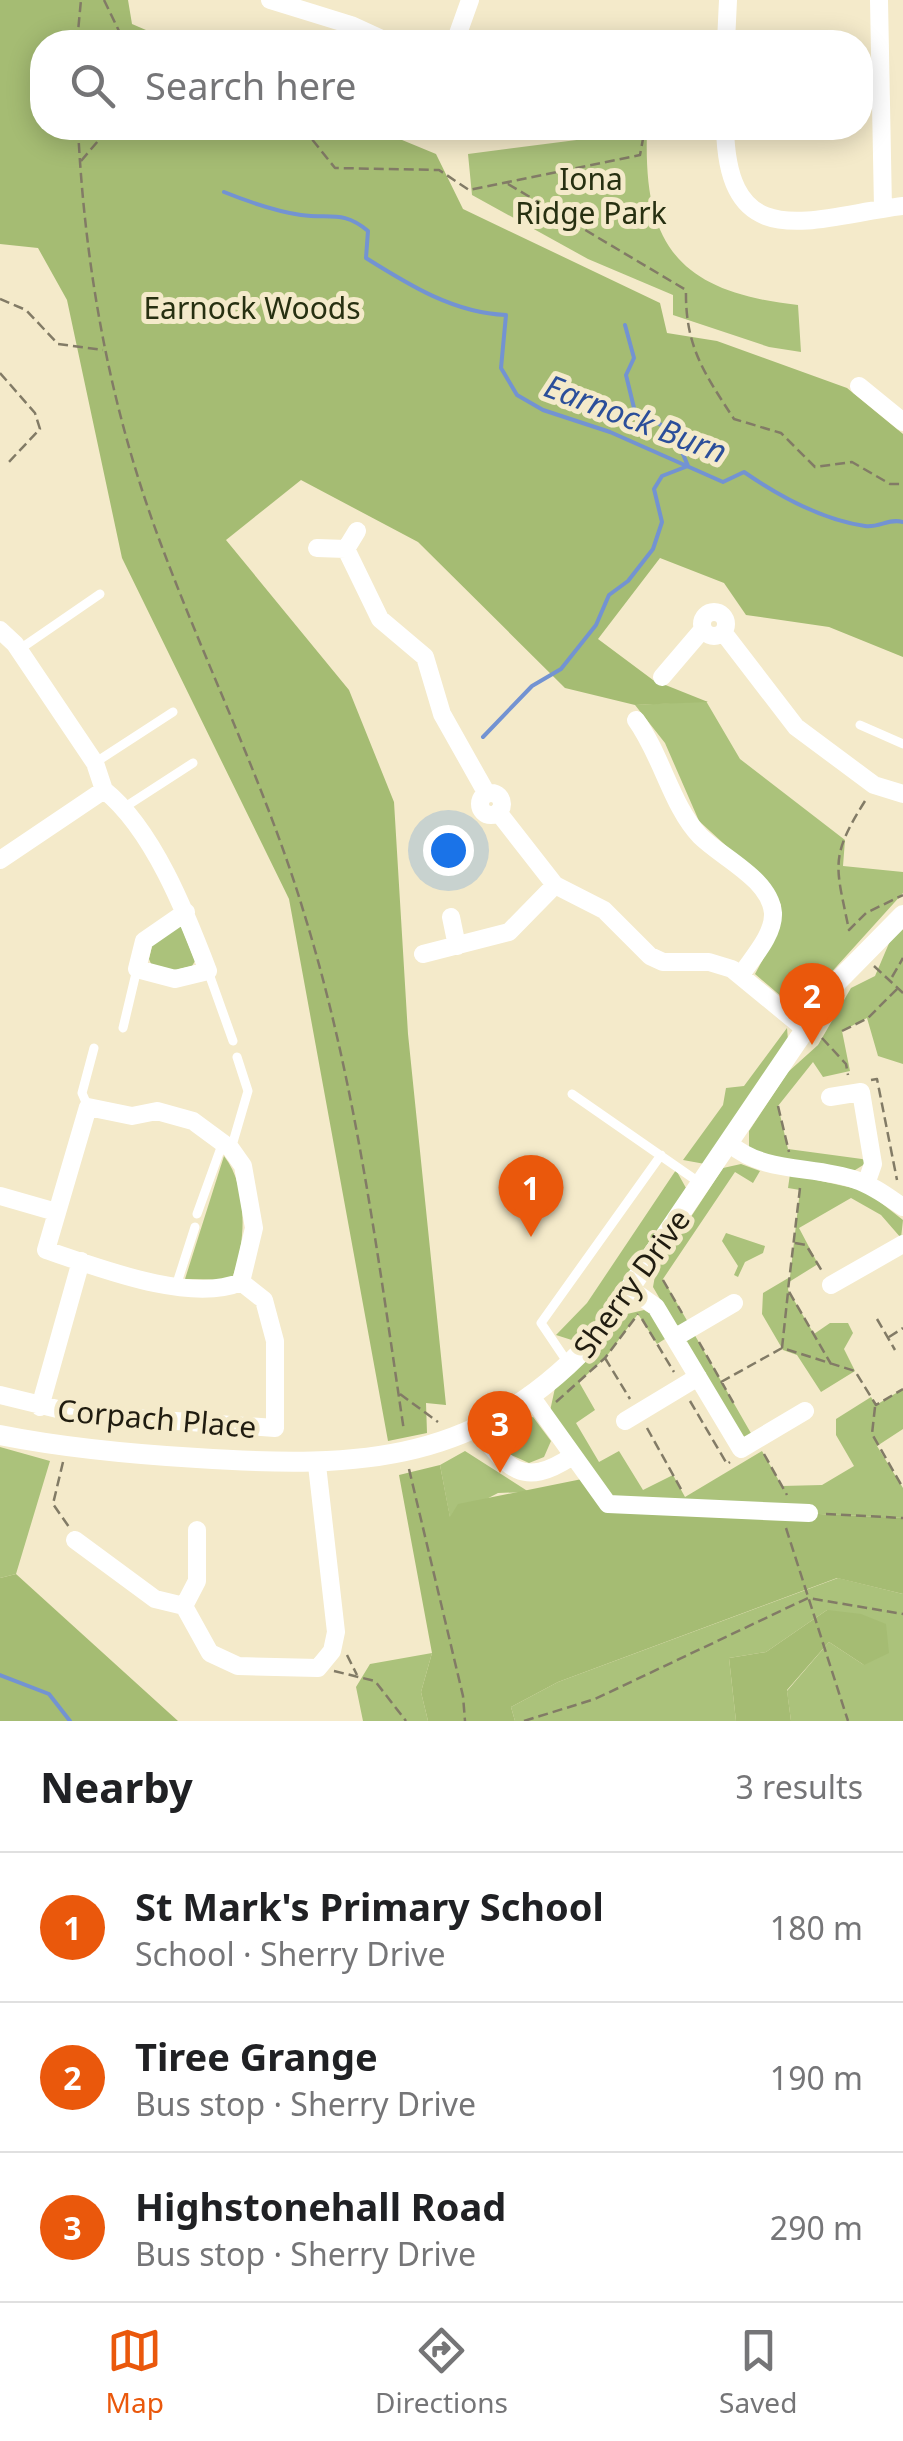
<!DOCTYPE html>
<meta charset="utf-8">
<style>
:root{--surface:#fff;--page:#f2f2f2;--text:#202124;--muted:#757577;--line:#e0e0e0;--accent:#ea580c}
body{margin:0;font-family:"Noto Sans",sans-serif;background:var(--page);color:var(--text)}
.you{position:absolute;left:448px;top:850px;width:35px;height:35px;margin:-25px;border:8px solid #fff;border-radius:50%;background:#1a73e8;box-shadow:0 0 0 15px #1a73e833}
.badge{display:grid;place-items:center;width:65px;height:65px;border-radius:50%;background:var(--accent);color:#fff;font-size:32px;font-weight:700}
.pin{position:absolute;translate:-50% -82px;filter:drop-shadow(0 2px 5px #0008)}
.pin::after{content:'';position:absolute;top:52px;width:35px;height:30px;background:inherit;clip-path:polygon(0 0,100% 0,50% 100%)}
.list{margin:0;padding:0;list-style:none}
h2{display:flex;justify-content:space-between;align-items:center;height:130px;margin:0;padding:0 40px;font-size:42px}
h2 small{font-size:32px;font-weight:400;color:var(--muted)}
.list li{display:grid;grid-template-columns:65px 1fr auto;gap:30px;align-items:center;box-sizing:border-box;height:150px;padding:0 40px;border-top:2px solid var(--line)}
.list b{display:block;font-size:38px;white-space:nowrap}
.list p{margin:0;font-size:32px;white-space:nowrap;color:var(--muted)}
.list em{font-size:32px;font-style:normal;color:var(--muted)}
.icon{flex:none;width:55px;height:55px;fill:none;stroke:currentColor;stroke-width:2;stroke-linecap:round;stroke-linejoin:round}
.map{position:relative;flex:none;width:903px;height:1721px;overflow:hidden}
.search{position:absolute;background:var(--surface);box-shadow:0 5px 25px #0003;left:30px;right:30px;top:30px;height:110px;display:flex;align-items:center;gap:25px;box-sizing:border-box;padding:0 35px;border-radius:40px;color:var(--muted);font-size:38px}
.sheet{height:580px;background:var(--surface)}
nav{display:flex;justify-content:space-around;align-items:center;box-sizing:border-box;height:140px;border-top:2px solid var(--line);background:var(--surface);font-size:28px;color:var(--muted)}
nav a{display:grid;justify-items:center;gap:5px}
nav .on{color:var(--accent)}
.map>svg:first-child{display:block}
</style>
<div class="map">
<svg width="903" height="1721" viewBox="0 0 903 1721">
<rect width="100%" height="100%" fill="#f4eaca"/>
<path fill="#abc27b" d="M647 131C643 248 681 292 798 305L801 352 769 347 673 315V295L588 259 472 195 468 154Z
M706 701 740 759 845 840 843 866 903 872V893L828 976 827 983 802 1014 755 974 779 929 781 905 771 887 699 821 665 743 635 705Z
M181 926 195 961 192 966 171 971 152 966 149 959 153 942Z
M903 928V1064L878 1056 867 1018 842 1031 850 1071 823 1077 813 1062 778 1106 788 1149 862 1159 868 1162 852 1172 766 1159 749 1147V1131L788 1072 818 1045 851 988 875 976 890 941Z
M787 1028 788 1040 705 1164 683 1160 723 1105 726 1088 744 1086Z
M224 1156C248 1186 247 1246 231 1280L185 1279Z
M741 1164 760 1171 753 1183 735 1172 663 1279 689 1324 678 1330 653 1287 656 1270 723 1168Z
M676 1170 686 1188 597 1324 578 1342 556 1335 587 1303Z
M790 1174 866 1191 903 1220 901 1238 881 1215 851 1198 799 1228 818 1264 789 1282 788 1290 814 1334 830 1323H848L853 1333 844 1349 855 1371 821 1392 797 1355 783 1350 762 1314 763 1293 790 1277 800 1190 788 1188Z
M726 1233 765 1246 763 1253 745 1262 738 1277 734 1275 738 1266 722 1241Z
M644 1310 654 1316 668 1337 657 1344 638 1314 606 1357 579 1382 595 1410 576 1423 599 1462 619 1451 643 1490 673 1475 685 1497 762 1451 782 1486 822 1485 854 1466 836 1435V1419L871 1397 876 1405 903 1389V1429L877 1446 903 1488V1518L608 1504 550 1411 555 1388 627 1314Z
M693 1332 752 1435 742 1440 682 1338Z
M533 1417 551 1441 544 1457 529 1463 507 1453 494 1434 504 1425Z
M0 1447 50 1461 16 1574 0 1578Z
M465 1451 529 1492 498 1493 450 1518 440 1465Z
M838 1578 903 1594V1721H791L787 1691 829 1642 864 1665 827 1610 766 1652 729 1658 736 1721H515L511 1707 558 1682Z
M432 1653 421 1692 428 1721H363L356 1687 370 1664Z"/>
<path fill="#a5bc73" d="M0 0H128L132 24 174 42H42V128H373L436 154 463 209 660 303 667 333 717 341 847 388 903 434V657L829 627 746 615 724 583 660 558 598 639 653 680 708 702 635 705 565 688 418 542 301 480 226 540 349 690 394 802 408 1034 446 1405 426 1403 427 1433 388 1441 289 899 122 558 67 300 38 248 0 244Z
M440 1465 450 1517 458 1504 587 1478 608 1504 903 1518V1594L837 1578 558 1682 511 1707 515 1721H428L421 1692 432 1653 399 1475Z
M16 1574 178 1721H0V1578Z
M827 1610 861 1614 886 1624 889 1653 864 1665 829 1642 787 1690 791 1721H736L729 1658 766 1652Z"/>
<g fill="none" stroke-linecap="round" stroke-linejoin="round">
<path stroke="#7393d2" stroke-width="4" d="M224 192C249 202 274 211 301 215 330 219 343 210 368 231L366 258C409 285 454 313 506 315L501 368 517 395 543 410 610 432 723 482 744 472C779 496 823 520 865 526 879 528 889 518 903 522
M483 737 532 686 561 669 596 625 609 595 628 581 653 549 662 522 654 489 662 476 688 466C676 435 668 424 635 412L626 375 634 358 625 325
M0 1675 49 1694 70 1721"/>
<path stroke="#827b66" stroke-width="2.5" stroke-dasharray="10 5" stroke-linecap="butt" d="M104 0 119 31 141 42
M77 42 81 0
M78 128C85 272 111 412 162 547 208 670 266 787 304 913 356 1081 378 1258 404 1431
M303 128 335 168 439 170 469 190 640 155 645 128
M81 161 109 128
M508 184 686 290C685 346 704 373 734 419L781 433 815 467 852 462 890 484H903
M0 299 26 310 58 344 103 350
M0 373 35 413 40 429 6 465
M865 801C829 858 836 866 849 930L866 913 903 895
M874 966 903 993
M892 977 903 958
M842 1031 868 1018 898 988
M822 1038 846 1064 848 1075
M871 1080 877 1079 897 1180
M778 1106 789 1152
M800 1188 788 1290 831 1364
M795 1243 806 1245 822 1271
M663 1280 682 1313
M642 1319 674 1372
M877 1319 895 1350
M889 1337 903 1328
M699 1342 734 1404
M782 1348 788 1292
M605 1358 630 1399
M721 1382 782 1348 855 1371 876 1405 903 1389
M400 1394 438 1422
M690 1401 727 1464 730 1462
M556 1402 605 1358 638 1314
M875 1407 872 1434 903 1488
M647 1428 682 1491
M764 1454 787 1495
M63 1462 53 1504 69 1527
M409 1469 463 1696 465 1721
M826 1514 903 1518
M786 1528 848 1721
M347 1655 357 1675
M334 1671 375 1681 406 1721
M524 1721 595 1699 808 1598 903 1614"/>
<path stroke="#fff" stroke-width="9" d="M20 649 100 594
M860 725 903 744
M96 762 173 712
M125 807 193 763
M208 971 233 1041
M123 1028 137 969
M572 1094 700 1183
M88 1107 82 1093 94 1048
M231 1149 248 1091 237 1057
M197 1214 223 1142
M176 1286 195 1227
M568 1363 541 1323 661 1155"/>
<path stroke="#fff" stroke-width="18" d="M270 0 351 25 388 42
M879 0 883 208
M455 42 470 0
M726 42 728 0
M725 128C728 258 812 217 903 206
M859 386 903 422
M317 548 346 549 380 619 425 657 442 714 487 794
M346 549 357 531
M702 624a12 12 0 1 1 24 0a12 12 0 1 1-24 0Z
M0 630 15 644 95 763 104 790
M723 632 796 727 874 785 903 794
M662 677 703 629
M636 720C662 756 672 807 700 836 722 858 770 879 773 913 774 935 752 958 741 975
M104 790C153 829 186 913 208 971L175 979 137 969 144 941 186 912
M480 804a11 11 0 1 1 22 0a11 11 0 1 1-22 0Z
M498 812 555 885 604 910 650 956 663 962H709L732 969 805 1029
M0 860 104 790
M451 917 457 946
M423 954 509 932 555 885
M830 1097 861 1092 873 1164 866 1184
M88 1107 132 1116 157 1111 193 1121 231 1149 243 1166 254 1228 241 1282C190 1304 97 1267 46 1250Z
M730 1144C765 1174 813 1165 856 1180 874 1186 888 1197 903 1207
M0 1196 56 1212
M831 1285 903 1244
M632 1290 656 1307 741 1449 805 1411
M676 1337 734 1303
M0 1395 78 1414 275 1428V1341L264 1300 241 1282
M530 1395 608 1504 809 1513
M40 1407 81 1261
M625 1421 698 1377
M476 1427C507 1468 522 1489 571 1457
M75 1540 155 1599 184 1606 210 1653 238 1666 318 1668 332 1651 336 1632 317 1465
M184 1606 197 1581V1530"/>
<path stroke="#fff" stroke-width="20" d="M0 1435C65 1448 131 1454 197 1458 361 1469 483 1464 600 1332L838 981 903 915"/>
</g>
<g text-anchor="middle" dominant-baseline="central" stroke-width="10" stroke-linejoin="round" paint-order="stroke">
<g font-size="30" fill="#273011" stroke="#f4eaca">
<text x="591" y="178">Iona<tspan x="591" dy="34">Ridge Park</tspan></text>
<text x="252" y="307">Earnock Woods</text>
</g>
<g font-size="30" fill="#201c10" stroke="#f4eaca">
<text transform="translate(631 1283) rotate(-54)">Sherry Drive</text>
<text transform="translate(157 1418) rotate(5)">Corpach Place</text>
</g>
<g font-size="32" font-style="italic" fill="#2b4e9a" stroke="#f4eaca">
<text transform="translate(636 418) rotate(21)">Earnock Burn</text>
</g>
</g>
</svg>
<div class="you"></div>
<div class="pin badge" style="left:531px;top:1237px">1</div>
<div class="pin badge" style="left:812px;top:1045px">2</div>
<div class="pin badge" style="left:500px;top:1473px">3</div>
<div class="search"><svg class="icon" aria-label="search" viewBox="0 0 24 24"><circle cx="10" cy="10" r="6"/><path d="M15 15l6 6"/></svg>Search here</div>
</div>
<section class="sheet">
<h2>Nearby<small>3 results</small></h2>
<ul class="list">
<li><span class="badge">1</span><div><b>St Mark's Primary School</b><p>School · Sherry Drive</p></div><em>180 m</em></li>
<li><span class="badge">2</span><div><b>Tiree Grange</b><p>Bus stop · Sherry Drive</p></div><em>190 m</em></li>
<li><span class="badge">3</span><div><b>Highstonehall Road</b><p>Bus stop · Sherry Drive</p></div><em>290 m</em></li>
</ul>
</section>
<nav>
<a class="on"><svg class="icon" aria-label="map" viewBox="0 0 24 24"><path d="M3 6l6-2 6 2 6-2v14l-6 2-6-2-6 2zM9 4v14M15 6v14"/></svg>Map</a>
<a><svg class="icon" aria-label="directions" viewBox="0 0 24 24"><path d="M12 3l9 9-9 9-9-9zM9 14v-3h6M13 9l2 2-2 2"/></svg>Directions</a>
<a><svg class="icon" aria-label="saved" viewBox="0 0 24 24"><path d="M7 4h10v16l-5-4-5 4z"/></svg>Saved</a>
</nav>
